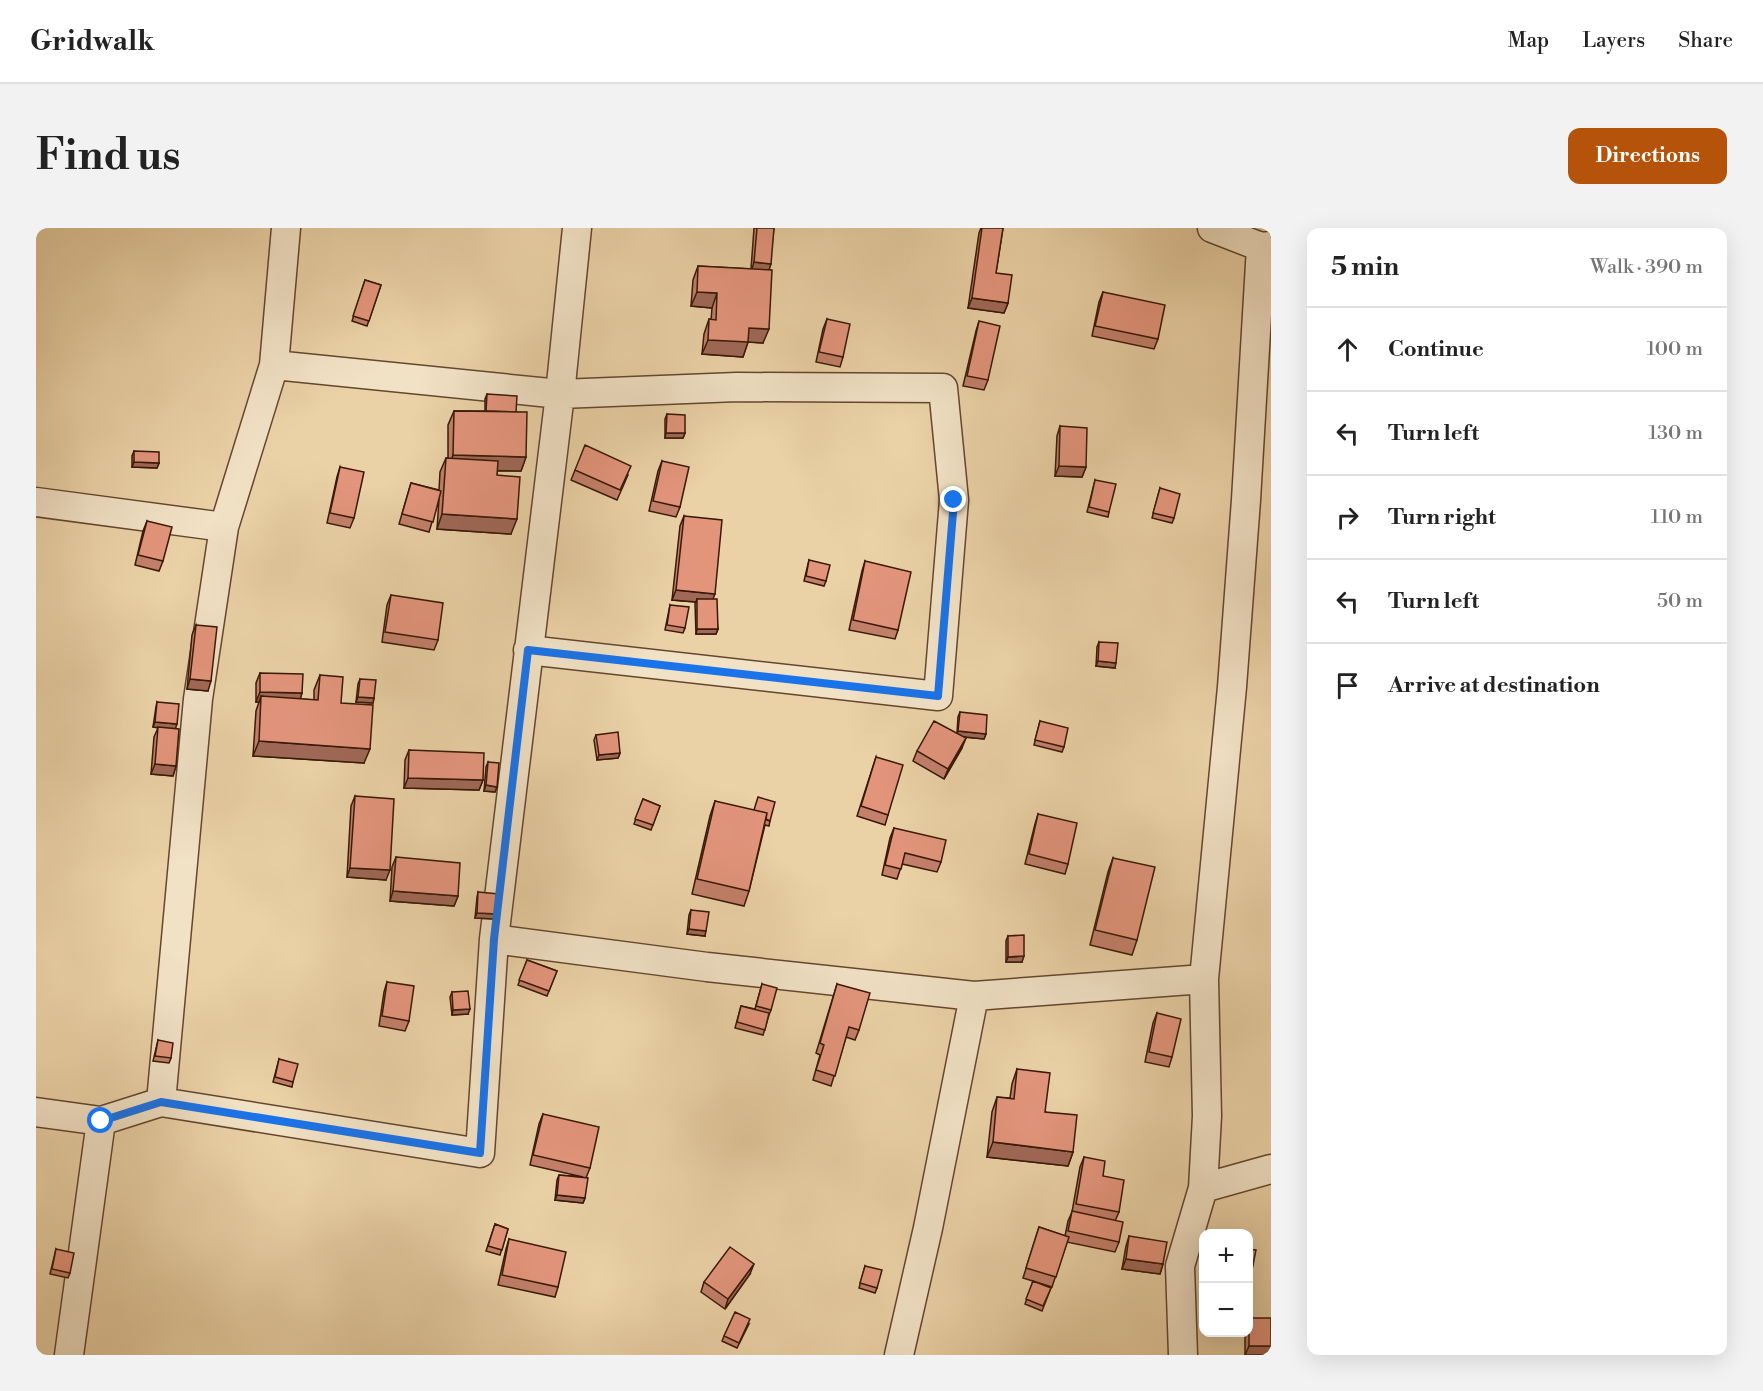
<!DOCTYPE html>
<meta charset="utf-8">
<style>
:root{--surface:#fff;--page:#f2f2f2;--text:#222;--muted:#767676;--line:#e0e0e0;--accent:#b45309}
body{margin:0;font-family:"Libre Bodoni",serif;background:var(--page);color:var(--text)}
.controls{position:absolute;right:18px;bottom:18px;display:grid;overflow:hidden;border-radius:12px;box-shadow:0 6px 24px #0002}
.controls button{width:54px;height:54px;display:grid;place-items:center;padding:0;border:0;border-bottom:2px solid var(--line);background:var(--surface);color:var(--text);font:30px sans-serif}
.stop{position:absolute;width:18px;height:18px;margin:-14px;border:4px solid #1a73e8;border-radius:50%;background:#fff}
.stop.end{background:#1a73e8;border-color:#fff;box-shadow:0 2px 6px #0008}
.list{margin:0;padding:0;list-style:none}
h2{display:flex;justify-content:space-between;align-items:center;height:78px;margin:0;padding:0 24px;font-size:26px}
h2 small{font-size:20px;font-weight:400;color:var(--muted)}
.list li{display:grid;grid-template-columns:39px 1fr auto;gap:18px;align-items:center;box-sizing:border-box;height:84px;padding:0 24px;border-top:2px solid var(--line)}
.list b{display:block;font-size:22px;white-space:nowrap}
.list em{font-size:20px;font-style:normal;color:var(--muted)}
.icon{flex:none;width:33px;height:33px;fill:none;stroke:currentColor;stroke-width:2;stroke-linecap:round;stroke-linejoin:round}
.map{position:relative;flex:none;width:1235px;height:1127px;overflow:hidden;border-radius:12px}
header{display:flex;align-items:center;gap:36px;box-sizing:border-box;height:84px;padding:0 30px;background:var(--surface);border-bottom:2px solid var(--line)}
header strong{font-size:28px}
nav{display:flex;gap:33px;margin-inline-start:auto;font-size:21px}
.intro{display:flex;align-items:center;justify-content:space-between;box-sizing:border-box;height:144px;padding:0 36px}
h1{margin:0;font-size:42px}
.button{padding:15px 27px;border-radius:12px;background:var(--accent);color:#fff;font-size:21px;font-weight:700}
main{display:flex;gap:36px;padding:0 36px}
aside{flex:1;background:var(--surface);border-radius:12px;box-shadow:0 6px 24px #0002}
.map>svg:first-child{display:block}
</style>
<header>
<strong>Gridwalk</strong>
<nav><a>Map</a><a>Layers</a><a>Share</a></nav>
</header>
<div class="intro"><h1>Find us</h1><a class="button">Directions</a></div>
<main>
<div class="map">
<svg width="1235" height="1127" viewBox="0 0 1235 1127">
<rect width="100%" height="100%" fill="#ead1a6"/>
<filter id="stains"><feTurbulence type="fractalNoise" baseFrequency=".00333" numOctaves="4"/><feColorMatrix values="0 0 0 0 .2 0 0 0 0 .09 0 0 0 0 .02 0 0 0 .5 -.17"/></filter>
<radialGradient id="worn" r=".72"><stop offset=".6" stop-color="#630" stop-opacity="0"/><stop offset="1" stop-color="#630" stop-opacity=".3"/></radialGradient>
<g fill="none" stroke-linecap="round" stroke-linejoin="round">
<defs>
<path id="minor" d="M1176 0 1225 19 1235 18
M238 137 250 0
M0 274 188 299 238 137 524 166 701 159 907 160 918 272 902 468 492 422
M458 711 671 739 938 768 1168 751
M125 874 162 471 188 299
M0 884 65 893 125 874 444 925 458 711 524 166 541 0
M1167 960 1235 941
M33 1127 65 893
M863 1127 892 1000 938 768
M1147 1127 1144 1038 1167 960 1171 888 1168 751 1196 459 1210 272 1225 19"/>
</defs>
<use href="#minor" stroke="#65462e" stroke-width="31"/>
<use href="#minor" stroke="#f1e1c5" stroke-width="28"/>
</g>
<path fill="#c3806b" stroke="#391806" stroke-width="1.5" d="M718 0H738L733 42 727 115 712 114 707 129 666 126 668 106 673 91 675 92 676 80 655 78 657 52 662 38 715 41Z
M945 0H967L960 45 972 75 968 85 932 80 943 5Z
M329 52 345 57 331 98 316 93Z
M1067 64 1122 111 1118 121 1056 108 1063 74Z
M791 91 807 129 804 139 780 134 787 101Z
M943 93 952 152 948 162 927 158 940 103Z
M451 166 480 184 490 229 485 243H461V247L475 306 401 301 403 271 393 304 363 296 375 255 403 262 404 244 410 230H412V197L418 183H449V171Z
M631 186 649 205 647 210H629V191Z
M1024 198 1050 239 1046 249 1019 248 1021 208Z
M98 223 123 235 121 240 96 239V228Z
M626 233 644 279 640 289 613 283 622 243Z
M304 239 318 290 314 300 291 295 301 249Z
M539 242 592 247 581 272 535 252Z
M1059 252 1073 284 1072 289 1051 284Z
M1124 260 1138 290 1136 295 1116 290Z
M648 288 677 371 682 401 680 406H660L659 376 660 374 636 372 644 298Z
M111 293 127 333 123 343 99 337 107 303Z
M773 332 790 353 788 358 768 353Z
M829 333 862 402 859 411 813 402 826 343Z
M355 367 402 412 398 422 346 414 351 377Z
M634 377 649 400 647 405 629 402Z
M160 397 172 463 151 461 156 407Z
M1063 414 1079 440 1060 438 1061 419Z
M224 445 266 465 264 471 278 472V462L284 447 305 475 328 535 217 528 220 483 223 474H220V455Z
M324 451 338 470 337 475 320 474 322 456Z
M121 474 139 500 140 538 137 548 115 546 118 509 122 500 117 499 120 479Z
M924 484 950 506 948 511 927 509 926 520 908 551 877 533 881 523 921 505 922 489Z
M1004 493 1028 519 1026 524 998 517Z
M560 507 584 525 582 530 561 532 558 512Z
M373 522 447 552 443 562 368 560 369 532Z
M840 529 852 587 849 597 821 588Z
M452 534 461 559 459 564 448 563 450 539Z
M319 568 350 652 311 649 315 578Z
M607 571 624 578 615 602 598 596Z
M679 573 734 593 733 598 729 597 713 663 708 678 656 666 674 588Z
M1002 586 1032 636 1029 646 989 636 999 596Z
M858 600 905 634 901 644 866 636 861 651 846 647 854 610Z
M360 629 422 668 418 678 354 673 356 639Z
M1077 630 1101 712 1096 727 1054 717 1072 644Z
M442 664 461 686 459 691 439 690 441 669Z
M655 682 669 708 651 706 653 687Z
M972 708 986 734H970V713Z
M491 732 521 743 511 768 482 757Z
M351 754 373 793 369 803 343 798 348 764Z
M726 756 735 782 733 787 727 807 699 800 705 778 719 781Z
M801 756 823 802 819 812 810 809 795 858 777 852 784 827 780 825Z
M416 764 432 786 416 787 414 769Z
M1121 785 1136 829 1133 839 1109 834 1117 795Z
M122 812 135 830 133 835 117 833Z
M243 831 257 854 256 859 237 854Z
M981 841 1037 924 1032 938 951 929 956 884 961 869 974 870 976 856Z
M507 886 554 940 550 950 549 970 547 975 519 972 521 952 523 947 547 949 494 937 503 896Z
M1048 929 1067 948 1083 984 1079 993 1083 1014 1079 1024 1031 1014 1016 1059 987 1050 1003 999 1029 1008 1032 993 1036 984 1044 939Z
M459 996 472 1001 464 1027 450 1023Z
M1093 1008 1127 1036 1124 1046 1086 1041 1090 1018Z
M473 1011 522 1059 519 1069 462 1057 470 1021Z
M20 1021 34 1045 32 1050 14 1046Z
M1212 1021 1217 1037 1216 1042 1212 1041Z
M829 1038 841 1060 839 1065 823 1060Z
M714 1046 689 1081 665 1064 668 1054Z
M997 1053 1015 1060 1006 1083 989 1076Z
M713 1096 701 1120 686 1113 688 1108Z
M1209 1104H1212L1235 1127H1209Z"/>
<path fill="#9f6857" stroke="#391806" stroke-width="1.5" d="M718 34 735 36 732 45 715 44Z
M661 64 681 65 676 80 655 78Z
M936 70 972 75 968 85 932 80Z
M713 100 733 101 727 115 712 114 707 129 666 126 672 112Z
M630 205H649L647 210H629Z
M417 227 490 229 485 243 412 242Z
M98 234 123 235 121 240 96 239Z
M1023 238 1050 239 1046 249 1019 248Z
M406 286 481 291 475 306 401 301Z
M640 362 679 366 675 376 661 371 660 374 636 372Z
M661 401H682L680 406H660Z
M1062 433 1080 435 1079 440 1060 438Z
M154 451 175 453 172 463 151 461Z
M224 464 266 465 263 475 225 468 223 474H220Z
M322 469 338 470 337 475 320 474Z
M119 494 141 496 139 502 117 499Z
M922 503 950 506 948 511 920 508Z
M930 510 926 520 908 551 912 541Z
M223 513 334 521 328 535 217 528Z
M584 525 582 530 561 532 563 527Z
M119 536 140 538 137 548 115 546Z
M372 550 447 552 443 562 368 560Z
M450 557 461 559 459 564 448 563Z
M314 640 354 642 350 652 311 649Z
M357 663 422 668 418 678 354 673Z
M441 685 461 686 459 691 439 690Z
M653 701 670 703 669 708 651 706Z
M988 728 986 734H970L972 729Z
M434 781 432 786 416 787 417 782Z
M957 914 1037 924 1032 938 951 929Z
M521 967 549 970 547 975 519 972Z
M1090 1031 1127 1036 1124 1046 1086 1041Z
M718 1036 714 1046 689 1081 692 1071Z
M1213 1118H1235V1127H1209Z"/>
<path fill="#e3957c" stroke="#391806" stroke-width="1.5" d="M721 0H738L735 36 718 34Z
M946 0H967L960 45 976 47 972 75 936 70Z
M662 38 736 42 733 101 713 100 712 114 672 112 673 91 680 92 681 65 661 64Z
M329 52 345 57 333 93 317 88Z
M1067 64 1129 77 1122 111 1059 98Z
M791 91 814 96 807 129 783 124Z
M943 93 964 98 952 152 931 148Z
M451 166 481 168 480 184 450 183Z
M418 183 491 184 490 229 417 227Z
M631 186 649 187V205H630Z
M1024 198 1051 200 1050 239 1023 238Z
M549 217 595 238 584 262 539 242Z
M98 223 123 224V235L98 234Z
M410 230 462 233 461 247 484 249 481 291 406 286Z
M626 233 653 239 644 279 617 273Z
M304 239 328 244 318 290 294 285Z
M1059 252 1080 256 1073 284 1053 279Z
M375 255 405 263 397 294 366 286Z
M1124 260 1144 266 1138 290 1117 285Z
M648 288 686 292 679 366 640 362Z
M111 293 136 299 127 333 102 327Z
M773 332 794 337 790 353 770 348Z
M829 333 875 344 862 402 817 392Z
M355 367 407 375 402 412 349 404Z
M661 371H681L682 401H661Z
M634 377 653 379 649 400 631 397Z
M160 397 181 399 175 453 154 451Z
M1063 414 1082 415 1080 435 1062 433Z
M224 445 267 446 266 465 224 464Z
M284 447 307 449 305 475 337 477 334 521 223 513 225 468 282 472Z
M324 451 340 452 338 470 322 469Z
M121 474 143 476 141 496 119 494Z
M924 484 951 487 950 506 922 503Z
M898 493 930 510 912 541 881 523Z
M1004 493 1032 500 1028 519 999 512Z
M122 499 143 501 140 538 119 536Z
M582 504 584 525 563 527 560 507Z
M373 522 448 525 447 552 372 550Z
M840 529 867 537 852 587 825 578Z
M452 534 463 535 461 559 450 557Z
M319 568 358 571 354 642 314 640Z
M722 569 739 574 734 593 730 591 731 585 718 582Z
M607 571 624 578 617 597 599 591Z
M679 573 731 585 713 663 661 651Z
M1002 586 1041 595 1032 636 993 626Z
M858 600 910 612 905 634 869 625 865 641 849 637Z
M360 629 424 635 422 668 357 663Z
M1077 630 1119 639 1101 712 1059 702Z
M442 664 463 666 461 686 441 685Z
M655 682 673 684 670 703 653 701Z
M988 707V728L972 729V708Z
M491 732 521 743 513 763 483 752Z
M351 754 378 758 373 793 346 788Z
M726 756 741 760 735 782 720 778Z
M801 756 834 765 823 802 813 799 799 848 780 842 788 817 784 815Z
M432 763 434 781 417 782 416 764Z
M705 778 733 785 729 802 701 794Z
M1121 785 1145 791 1136 829 1113 824Z
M122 812 137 815 135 830 119 828Z
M243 831 262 836 257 854 239 849Z
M981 841 1014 845 1009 884 1041 887 1037 924 957 914 961 869 978 871Z
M507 886 563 899 554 940 497 927Z
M1048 929 1069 933 1067 948 1088 952 1083 984 1040 976Z
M523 947 552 950 549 970 521 967Z
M1036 983 1087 994 1083 1014 1032 1003Z
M459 996 472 1001 466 1022 452 1018Z
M1003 999 1033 1009 1020 1049 990 1040Z
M1093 1008 1131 1014 1127 1036 1090 1031Z
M473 1011 530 1024 522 1059 466 1047Z
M694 1019 718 1036 692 1071 668 1054Z
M20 1021 38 1025 34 1045 16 1041Z
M1212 1021 1220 1022 1217 1037 1212 1036Z
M829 1038 846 1042 841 1060 824 1055Z
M997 1053 1015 1060 1007 1078 990 1071Z
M699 1084 714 1091 703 1115 688 1108Z
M1213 1090H1235V1118H1213Z"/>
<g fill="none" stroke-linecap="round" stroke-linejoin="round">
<path stroke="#1a73e8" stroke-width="8" d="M65 893 125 874 444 925 458 711 492 422 902 468 918 272"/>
</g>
<rect width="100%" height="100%" filter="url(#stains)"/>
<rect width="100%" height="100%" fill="url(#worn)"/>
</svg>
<div class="controls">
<button>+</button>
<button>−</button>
</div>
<div class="stop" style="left:65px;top:893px"></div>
<div class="stop end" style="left:918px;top:272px"></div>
</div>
<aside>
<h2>5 min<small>Walk · 390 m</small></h2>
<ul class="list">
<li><svg class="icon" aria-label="ahead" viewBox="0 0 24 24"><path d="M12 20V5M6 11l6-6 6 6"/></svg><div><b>Continue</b></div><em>100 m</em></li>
<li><svg class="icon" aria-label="left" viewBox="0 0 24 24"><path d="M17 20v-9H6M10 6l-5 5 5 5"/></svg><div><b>Turn left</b></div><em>130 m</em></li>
<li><svg class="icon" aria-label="right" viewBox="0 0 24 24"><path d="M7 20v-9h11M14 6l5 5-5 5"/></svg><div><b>Turn right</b></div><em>110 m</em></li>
<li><svg class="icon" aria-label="left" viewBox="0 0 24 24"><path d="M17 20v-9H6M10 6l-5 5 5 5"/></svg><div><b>Turn left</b></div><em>50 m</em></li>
<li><svg class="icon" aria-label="arrive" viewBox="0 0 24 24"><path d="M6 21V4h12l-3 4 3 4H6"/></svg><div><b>Arrive at destination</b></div></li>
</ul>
</aside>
</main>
